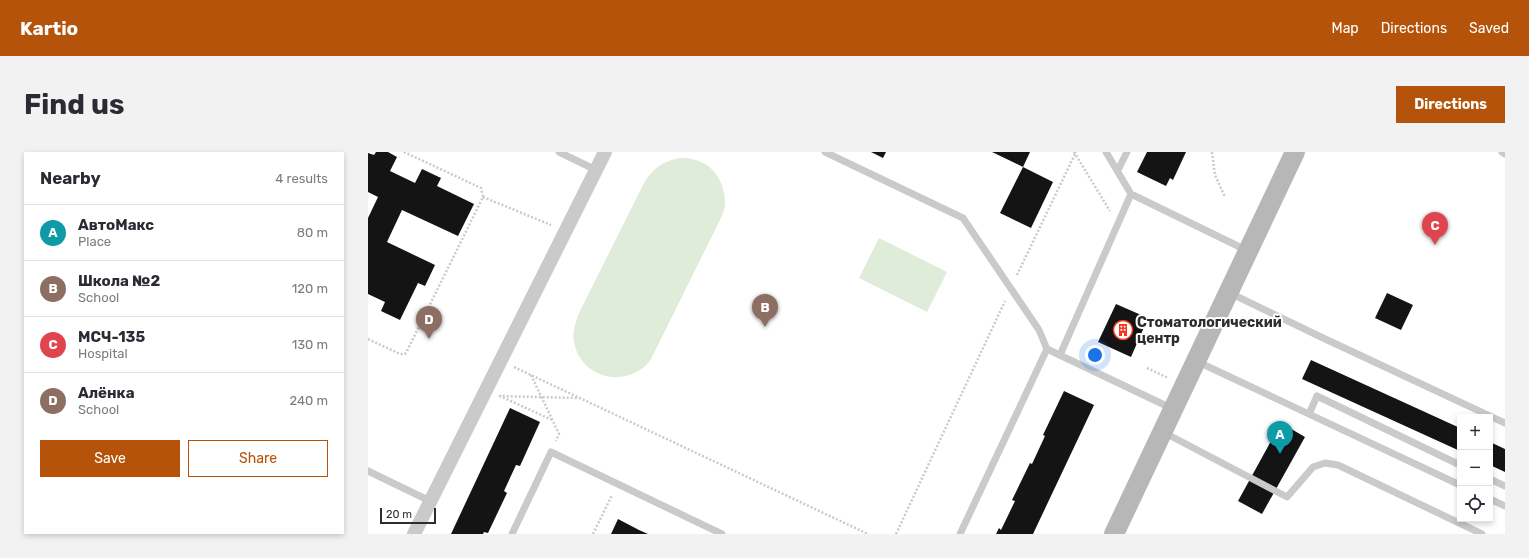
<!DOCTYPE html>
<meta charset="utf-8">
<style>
:root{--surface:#fff;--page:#f2f2f3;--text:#2b2b33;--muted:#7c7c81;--line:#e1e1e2;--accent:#b45309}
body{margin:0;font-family:Rubik,sans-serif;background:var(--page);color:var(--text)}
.controls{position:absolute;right:12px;bottom:12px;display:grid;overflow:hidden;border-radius:0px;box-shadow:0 2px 6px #0003}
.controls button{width:36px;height:36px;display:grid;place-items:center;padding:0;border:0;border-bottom:1px solid var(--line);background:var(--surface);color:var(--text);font:20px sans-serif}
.scale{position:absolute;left:12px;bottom:10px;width:56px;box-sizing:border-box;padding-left:4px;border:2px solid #2d2d2d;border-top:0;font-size:11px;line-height:14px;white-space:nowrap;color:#2d2d2d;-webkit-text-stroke:3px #fff;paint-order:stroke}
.you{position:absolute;left:727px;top:203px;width:14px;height:14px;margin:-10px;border:3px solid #fff;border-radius:50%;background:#1a73e8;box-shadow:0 0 0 6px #1a73e833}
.badge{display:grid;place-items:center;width:26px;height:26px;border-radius:50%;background:var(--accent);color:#fff;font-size:13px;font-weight:700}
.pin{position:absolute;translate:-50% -33px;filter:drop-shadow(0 1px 2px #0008)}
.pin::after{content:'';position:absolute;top:21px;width:14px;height:12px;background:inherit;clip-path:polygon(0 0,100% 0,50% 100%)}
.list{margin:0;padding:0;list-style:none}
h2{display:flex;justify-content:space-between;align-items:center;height:52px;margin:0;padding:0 16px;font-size:17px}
h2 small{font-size:13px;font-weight:400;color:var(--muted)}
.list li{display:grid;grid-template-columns:26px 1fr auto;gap:12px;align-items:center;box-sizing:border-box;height:56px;padding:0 16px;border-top:1px solid var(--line)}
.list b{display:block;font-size:15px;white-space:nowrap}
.list p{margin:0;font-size:13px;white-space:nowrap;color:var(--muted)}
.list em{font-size:13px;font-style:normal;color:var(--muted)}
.actions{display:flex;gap:8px;padding:12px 16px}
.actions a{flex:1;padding:9px 0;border:1px solid var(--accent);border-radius:0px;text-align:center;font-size:14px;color:var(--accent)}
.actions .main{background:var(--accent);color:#fff}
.icon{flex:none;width:22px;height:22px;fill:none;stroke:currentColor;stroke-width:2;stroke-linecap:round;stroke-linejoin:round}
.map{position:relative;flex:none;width:1137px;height:382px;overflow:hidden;border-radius:0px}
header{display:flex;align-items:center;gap:24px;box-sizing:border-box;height:56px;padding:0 20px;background:var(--accent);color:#fff}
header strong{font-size:19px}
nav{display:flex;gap:22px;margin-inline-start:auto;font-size:14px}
.intro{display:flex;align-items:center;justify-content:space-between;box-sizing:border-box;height:96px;padding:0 24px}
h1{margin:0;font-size:28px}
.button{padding:10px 18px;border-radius:0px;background:var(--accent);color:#fff;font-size:14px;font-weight:700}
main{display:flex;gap:24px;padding:0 24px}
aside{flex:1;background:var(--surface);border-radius:0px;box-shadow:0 2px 6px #0003}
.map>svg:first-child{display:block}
</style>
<header>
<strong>Kartio</strong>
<nav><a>Map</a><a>Directions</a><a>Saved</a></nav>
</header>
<div class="intro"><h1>Find us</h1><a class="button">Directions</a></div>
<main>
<aside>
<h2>Nearby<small>4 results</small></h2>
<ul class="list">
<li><span class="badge" style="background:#0f9aa8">A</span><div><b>АвтоМакс</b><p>Place</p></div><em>80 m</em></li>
<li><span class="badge" style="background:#8d6e63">B</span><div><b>Школа №2</b><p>School</p></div><em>120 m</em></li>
<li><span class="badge" style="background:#e0444e">C</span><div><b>МСЧ-135</b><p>Hospital</p></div><em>130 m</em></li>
<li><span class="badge" style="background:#8d6e63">D</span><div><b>Алёнка</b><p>School</p></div><em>240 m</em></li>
</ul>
<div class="actions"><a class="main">Save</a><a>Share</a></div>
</aside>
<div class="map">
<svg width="1137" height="382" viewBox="0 0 1137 382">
<rect width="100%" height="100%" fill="#fff"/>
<path fill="#dfecd9" d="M312 6C317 6 323 6 327 8 348 13 358 34 357 54 356 59 354 64 352 68L285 203C283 207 280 212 276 215 250 236 212 223 206 190 204 181 207 172 210 163L277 29C288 14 294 10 312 6Z
M511 86 579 120 559 160 491 126Z"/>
<path fill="#141414" d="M8 0H20L29 5 22 19 47 31 54 17 73 26 69 34 106 52 90 84 34 58 19 90 67 113 57 134 50 131 32 168 13 159 17 150 0 142V66L10 45 0 40V1L6 3Z
M503 0H518L515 6Z
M624 0H662L655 15Z
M779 0H818L805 28 802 26 798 34 769 20Z
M655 15 685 30 663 76 632 61Z
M1019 141 1045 153 1033 178 1007 166Z
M748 152 780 166 763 205 730 190Z
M943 208 1092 276V299L934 227Z
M696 239 726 253 665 382H628L631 376 633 378 647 349 644 348 662 311 664 312 677 284 675 283Z
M142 256 172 270 152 314 148 313 136 339 139 341 120 381 116 380 115 382H83Z
M913 271 937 285 894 362 870 349Z
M1122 290 1137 297V320L1122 313Z
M250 367 271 378 280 382H243Z"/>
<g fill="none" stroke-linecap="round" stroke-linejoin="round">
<path stroke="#cacaca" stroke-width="2.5" stroke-dasharray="2 2" stroke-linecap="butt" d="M706 0 742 59
M844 0 847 23 857 45
M115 45 183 73
M649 123 708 0
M0 187 32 202H37L39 199 115 45 113 36 36 0
M146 215 500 382
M779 216 800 226
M163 223 191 282 188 289
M184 268 132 244 210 246
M225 382 244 343
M528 382 637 149"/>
<path stroke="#cacaca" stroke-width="7" d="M191 0 228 18
M457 0 595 66 671 178 679 197
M738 0 763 42 878 98
M1134 0 1137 2
M750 18 759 0
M862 141 953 185 1137 271
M692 203 763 42
M828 209 1092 333
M941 262 949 244 1092 313
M795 280 919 345 945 315 957 311 970 313 1114 382
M0 319 62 349
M1122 327 1137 334
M1122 347 1137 354
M144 382 183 300 354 382
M592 382 679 197 805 257"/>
<path stroke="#cacaca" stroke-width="14" d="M46 382 237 0"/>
<path stroke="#b7b7b7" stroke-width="20" d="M746 382 927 0"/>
</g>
<defs>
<symbol id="building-ring" viewBox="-11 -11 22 22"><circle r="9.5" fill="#fff" stroke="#f13921" stroke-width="1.5"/><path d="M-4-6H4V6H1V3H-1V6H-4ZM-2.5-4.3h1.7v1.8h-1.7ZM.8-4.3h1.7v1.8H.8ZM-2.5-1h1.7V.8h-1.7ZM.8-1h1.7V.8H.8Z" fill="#f13921"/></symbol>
</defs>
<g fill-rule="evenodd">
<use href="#building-ring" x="744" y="167" width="22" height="22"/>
</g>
<g text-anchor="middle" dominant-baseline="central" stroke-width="4" stroke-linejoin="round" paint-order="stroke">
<g font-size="14" font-weight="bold" fill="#2d2d2d" stroke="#fff" text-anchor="start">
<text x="769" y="170">Стоматологический<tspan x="769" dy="16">центр</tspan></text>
</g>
</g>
</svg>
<div class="controls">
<button>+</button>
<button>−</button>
<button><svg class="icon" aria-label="locate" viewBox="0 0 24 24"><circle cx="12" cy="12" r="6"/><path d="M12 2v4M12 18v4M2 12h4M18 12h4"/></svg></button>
</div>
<div class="scale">20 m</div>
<div class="you"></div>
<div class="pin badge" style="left:912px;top:302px;background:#0f9aa8">A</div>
<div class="pin badge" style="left:397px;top:175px;background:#8d6e63">B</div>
<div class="pin badge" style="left:1067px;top:93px;background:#e0444e">C</div>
<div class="pin badge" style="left:61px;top:187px;background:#8d6e63">D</div>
</div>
</main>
